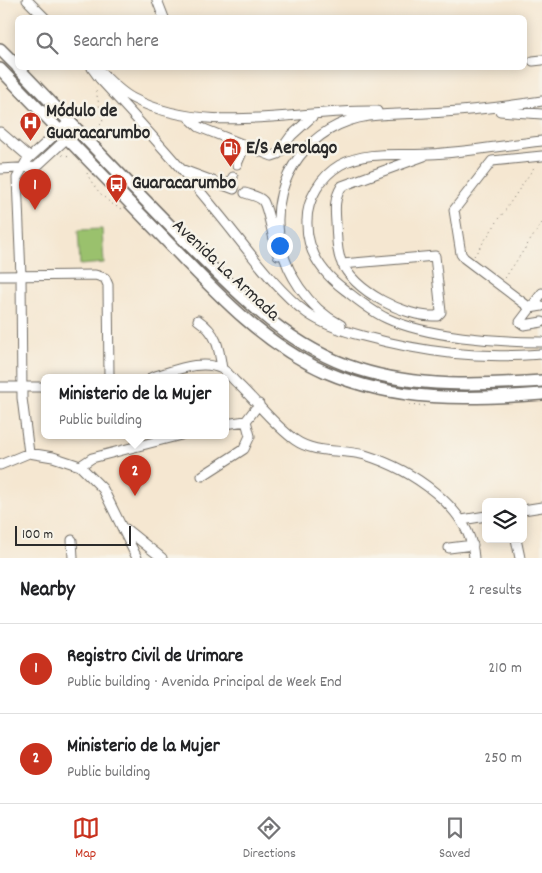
<!DOCTYPE html>
<meta charset="utf-8">
<style>
:root{--surface:#fff;--page:#f6f6f6;--text:#202124;--muted:#757577;--line:#e0e0e0;--accent:#c8321e}
body{margin:0;font-family:Dekko,sans-serif;background:var(--page);color:var(--text)}
.controls{position:absolute;right:15px;bottom:15px;display:grid;overflow:hidden;border-radius:8px;box-shadow:0 2px 12px #0003}
.controls button{width:45px;height:45px;display:grid;place-items:center;padding:0;border:0;border-bottom:1px solid var(--line);background:var(--surface);color:var(--text);font:25px sans-serif}
.scale{position:absolute;left:15px;bottom:12px;width:116px;box-sizing:border-box;padding-left:5px;border:2px solid #2b2b2b;border-top:0;font-size:14px;line-height:18px;white-space:nowrap;color:#2b2b2b;-webkit-text-stroke:4px #f7f3e8;paint-order:stroke}
.you{position:absolute;left:279px;top:245px;width:18px;height:18px;margin:-12px;border:4px solid #fff;border-radius:50%;background:#1a73e8;box-shadow:0 0 0 8px #1a73e833}
.badge{display:grid;place-items:center;width:32px;height:32px;border-radius:50%;background:var(--accent);color:#fff;font-size:16px;font-weight:700}
.pin{position:absolute;translate:-50% -41px;filter:drop-shadow(0 1px 2px #0008)}
.pin::after{content:'';position:absolute;top:26px;width:18px;height:15px;background:inherit;clip-path:polygon(0 0,100% 0,50% 100%)}
.popup{position:absolute;left:41px;top:374px;width:188px;height:65px;box-sizing:border-box;display:grid;place-content:center;border-radius:8px;background:var(--surface);filter:drop-shadow(0 1px 4px #0005);font-size:16px;white-space:nowrap;color:var(--muted)}
.popup b{font-size:19px;color:var(--text)}
.popup::after{content:'';position:absolute;left:50%;top:100%;margin-left:-10px;border:10px solid transparent;border-top-color:var(--surface)}
.list{margin:0;padding:0;list-style:none}
h2{display:flex;justify-content:space-between;align-items:center;height:65px;margin:0;padding:0 20px;font-size:21px}
h2 small{font-size:16px;font-weight:400;color:var(--muted)}
.list li{display:grid;grid-template-columns:32px 1fr auto;gap:15px;align-items:center;box-sizing:border-box;height:90px;padding:0 20px;border-top:1px solid var(--line)}
.list b{display:block;font-size:19px;white-space:nowrap}
.list p{margin:0;font-size:16px;white-space:nowrap;color:var(--muted)}
.list em{font-size:16px;font-style:normal;color:var(--muted)}
.icon{flex:none;width:28px;height:28px;fill:none;stroke:currentColor;stroke-width:2;stroke-linecap:round;stroke-linejoin:round}
.map{position:relative;flex:none;width:542px;height:558px;overflow:hidden}
.search{position:absolute;background:var(--surface);box-shadow:0 2px 12px #0003;left:15px;right:15px;top:15px;height:55px;display:flex;align-items:center;gap:12px;box-sizing:border-box;padding:0 18px;border-radius:8px;color:var(--muted);font-size:19px}
.sheet{height:245px;background:var(--surface)}
nav{display:flex;justify-content:space-around;align-items:center;box-sizing:border-box;height:70px;border-top:1px solid var(--line);background:var(--surface);font-size:14px;color:var(--muted)}
nav a{display:grid;justify-items:center;gap:2px}
nav .on{color:var(--accent)}
.map>svg:first-child{display:block}
</style>
<div class="map">
<svg width="542" height="558" viewBox="0 0 542 558">
<rect width="100%" height="100%" fill="#f7f3e8"/>
<filter id="ink" filterUnits="userSpaceOnUse"><feTurbulence type="fractalNoise" baseFrequency=".02" numOctaves="2"/><feDisplacementMap in="SourceGraphic" scale="10" xChannelSelector="R" yChannelSelector="G"/><feConvolveMatrix kernelMatrix="1 2 1 2 8 2 1 2 1" color-interpolation-filters="sRGB"/></filter>
<filter id="wash" filterUnits="userSpaceOnUse"><feTurbulence type="fractalNoise" baseFrequency=".0096" numOctaves="4" result="noise"/><feDisplacementMap in="SourceGraphic" scale="20" xChannelSelector="R" yChannelSelector="G"/><feGaussianBlur stdDeviation="1.12" result="paint"/><feColorMatrix in="noise" values="0 0 0 0 0 0 0 0 0 0 0 0 0 0 0 0 0 1.4 0 .05"/><feComposite in="paint" operator="in"/></filter>
<g filter="url(#wash)">
<rect width="100%" height="100%" fill="#f5e7d1"/>
<path fill="#9ac16d" stroke="#62764c" d="M102 229 104 263 80 265 78 230Z"/>
</g>
<g filter="url(#ink)">
<g fill="none" stroke-linecap="round" stroke-linejoin="round">
<defs>
<path id="minor" d="M27 0 45 18
M157 0 164 18
M533 61 542 60
M92 68 100 79C140 122 180 166 217 212 243 243 275 290 307 313 324 325 343 331 363 336 426 353 477 359 542 354
M97 68C107 78 119 91 132 98 207 137 296 109 377 111
M500 111 542 114
M187 116 199 127 272 156 278 154 291 136 314 115
M0 132 29 157
M542 141C505 145 467 152 429 154 399 156 368 150 340 165 321 176 307 199 307 221 306 251 322 273 345 290 358 300 371 311 386 318 426 337 498 342 542 342
M542 156 492 161 454 210 461 254 464 258 530 308 542 306
M237 164 245 145
M0 169 36 167 77 129
M183 170 234 189
M229 187 233 177
M245 193C250 195 259 196 263 201 268 207 274 243 278 255
M342 264 435 256 441 312 437 316C405 318 354 291 341 261 336 250 337 235 336 223 335 209 334 198 342 186L424 156
M0 276 95 275 105 278 108 285 109 377
M542 293 520 322 524 325 542 322
M198 320C217 333 219 347 222 369
M341 325C308 308 284 272 279 235 271 178 310 124 369 116 393 113 419 114 444 112 477 110 509 106 542 101
M152 377C172 372 201 358 222 369 228 372 233 380 238 384 257 402 274 425 295 440 315 454 342 449 365 455 410 469 471 507 474 558
M0 387H45
M225 424 246 421 259 404
M29 453 22 398 21 276 17 178 27 160 69 122
M0 465 29 453 53 457 80 466 103 489 137 558
M80 466 92 458 181 435
M202 476 244 449 250 436 246 421
M523 510 542 507
M462 520 486 516
M126 529 162 558
M516 539 520 558
M72 540 73 558
M449 548 473 545"/>
<path id="major" d="M0 49 18 67
M18 68C71 123 124 179 178 234 231 286 284 346 358 369 417 388 481 385 542 381
M0 69C51 122 102 174 153 227 205 280 256 341 326 372 395 402 469 400 542 394"/>
</defs>
<use href="#minor" stroke="#726d65" stroke-width="11"/>
<use href="#major" stroke="#726d65" stroke-width="14"/>
<path stroke="#726d65" stroke-width="1" stroke-dasharray="1 4" stroke-linecap="butt" d="M93 132 103 122 95 87
M62 155 71 156
M87 173C92 186 109 206 123 209
M474 256 535 166
M505 278 542 223
M409 404 427 406"/>
<use href="#minor" stroke="#fff" stroke-width="9"/>
<use href="#major" stroke="#fff" stroke-width="11"/>
</g>
</g>
<defs>
<symbol id="hospital-pin" viewBox="-11 -11 22 30"><path d="M0 17L-7.5 6A9.5 9.5 0 1 1 7.5 6Z" fill="#c8321e" stroke="#f7f3e8"/><path d="M-5-5h3v3.5h4V-5h3V5h-3V1.5h-4V5h-3Z" fill="#fff"/></symbol>
<symbol id="fuel-pin" viewBox="-11 -11 22 30"><path d="M0 17L-7.5 6A9.5 9.5 0 1 1 7.5 6Z" fill="#c8321e" stroke="#f7f3e8"/><path d="M-5.5-6h7V0h2V4h1.3V-2.5L3-4.5l.8-.8L6-3V5H2.5V1h-1V6h-7ZM-4.2-4.7v3.2H.2V-4.7Z" fill="#fff"/></symbol>
<symbol id="bus-pin" viewBox="-11 -11 22 30"><path d="M0 17L-7.5 6A9.5 9.5 0 1 1 7.5 6Z" fill="#c8321e" stroke="#f7f3e8"/><path d="M-5-6H5V4H4V6H2V4H-2V6H-4V4H-5ZM-3.5-4V0h7V-4ZM-3.5 1.2v1.5H-2V1.2ZM2 1.2v1.5H3.5V1.2Z" fill="#fff"/></symbol>
</defs>
<g fill-rule="evenodd">
<use href="#hospital-pin" x="18" y="110" width="25" height="34"/>
<use href="#fuel-pin" x="218" y="136" width="25" height="34"/>
<use href="#bus-pin" x="104" y="172" width="25" height="34"/>
</g>
<g text-anchor="middle" dominant-baseline="central" stroke-width="5" stroke-linejoin="round" paint-order="stroke">
<g font-size="19" font-weight="bold" fill="#2b2b2b" stroke="#f7f3e8" text-anchor="start">
<text x="46" y="112">Módulo de<tspan x="46" dy="22">Guaracarumbo</tspan></text>
<text x="246" y="149">E/S Aerolago</text>
<text x="132" y="184">Guaracarumbo</text>
</g>
<g font-size="19" fill="#2b2b2b" stroke="#f7f3e8">
<text transform="translate(225 271) rotate(43)">Avenida La Armada</text>
</g>
</g>
</svg>
<div class="controls">
<button><svg class="icon" aria-label="layers" viewBox="0 0 24 24"><path d="M12 4l9 5-9 5-9-5zM3 14l9 5 9-5"/></svg></button>
</div>
<div class="scale">100 m</div>
<div class="you"></div>
<div class="pin badge" style="left:35px;top:210px">1</div>
<div class="pin badge" style="left:135px;top:496px">2</div>
<div class="popup"><b>Ministerio de la Mujer</b>Public building</div>
<div class="search"><svg class="icon" aria-label="search" viewBox="0 0 24 24"><circle cx="10" cy="10" r="6"/><path d="M15 15l6 6"/></svg>Search here</div>
</div>
<section class="sheet">
<h2>Nearby<small>2 results</small></h2>
<ul class="list">
<li><span class="badge">1</span><div><b>Registro Civil de Urimare</b><p>Public building · Avenida Principal de Week End</p></div><em>210 m</em></li>
<li><span class="badge">2</span><div><b>Ministerio de la Mujer</b><p>Public building</p></div><em>250 m</em></li>
</ul>
</section>
<nav>
<a class="on"><svg class="icon" aria-label="map" viewBox="0 0 24 24"><path d="M3 6l6-2 6 2 6-2v14l-6 2-6-2-6 2zM9 4v14M15 6v14"/></svg>Map</a>
<a><svg class="icon" aria-label="directions" viewBox="0 0 24 24"><path d="M12 3l9 9-9 9-9-9zM9 14v-3h6M13 9l2 2-2 2"/></svg>Directions</a>
<a><svg class="icon" aria-label="saved" viewBox="0 0 24 24"><path d="M7 4h10v16l-5-4-5 4z"/></svg>Saved</a>
</nav>
